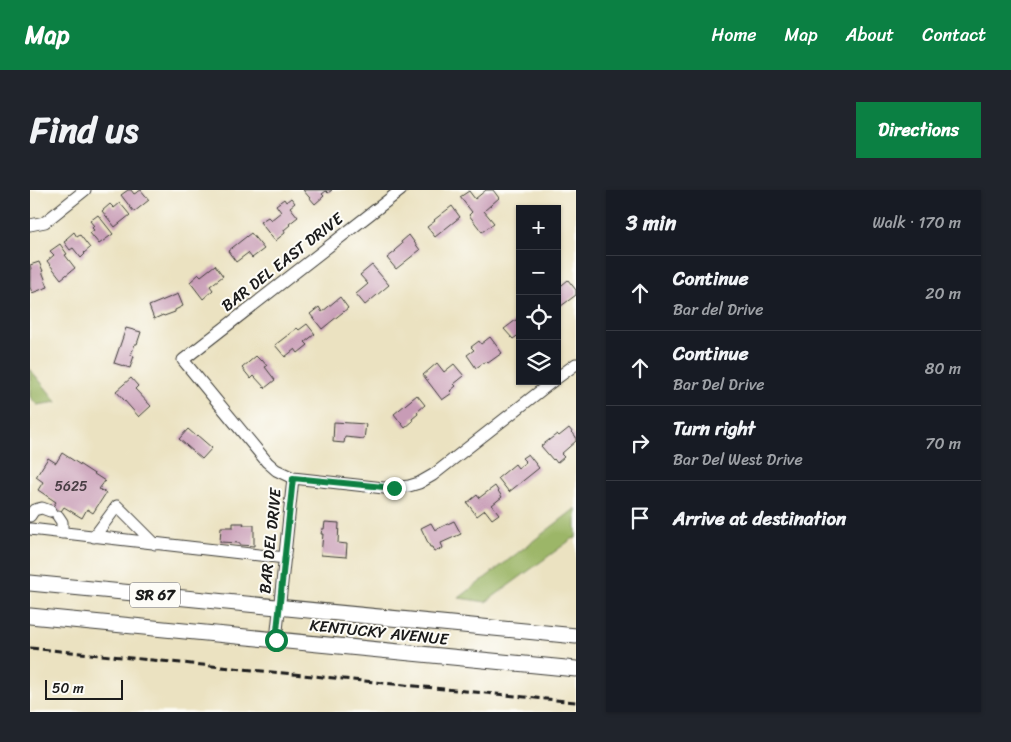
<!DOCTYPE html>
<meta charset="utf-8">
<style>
:root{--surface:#171b24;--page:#20242c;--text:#f1f3f6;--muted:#9ea1a6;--line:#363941;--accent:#0b8043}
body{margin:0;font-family:Sriracha,sans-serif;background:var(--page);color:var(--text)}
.controls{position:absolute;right:15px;top:15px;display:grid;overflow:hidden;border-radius:0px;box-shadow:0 1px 4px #0004}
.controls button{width:45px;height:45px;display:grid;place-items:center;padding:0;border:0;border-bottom:1px solid var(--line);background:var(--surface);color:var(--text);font:25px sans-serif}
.scale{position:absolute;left:15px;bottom:12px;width:78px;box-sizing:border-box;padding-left:5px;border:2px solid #1c1c1c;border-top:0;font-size:14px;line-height:18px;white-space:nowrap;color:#1c1c1c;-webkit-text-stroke:4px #fdfcf7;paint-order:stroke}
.stop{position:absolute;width:15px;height:15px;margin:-11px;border:4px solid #0b8043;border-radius:50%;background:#fff}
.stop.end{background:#0b8043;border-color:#fff;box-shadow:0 1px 5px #0008}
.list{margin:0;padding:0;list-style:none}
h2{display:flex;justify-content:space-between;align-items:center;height:65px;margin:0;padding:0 20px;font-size:21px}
h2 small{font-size:16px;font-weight:400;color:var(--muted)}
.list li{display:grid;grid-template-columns:32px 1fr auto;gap:15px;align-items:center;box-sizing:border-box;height:75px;padding:0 20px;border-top:1px solid var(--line)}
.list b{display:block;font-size:19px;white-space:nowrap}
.list p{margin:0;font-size:16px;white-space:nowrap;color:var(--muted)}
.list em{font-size:16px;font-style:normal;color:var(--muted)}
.icon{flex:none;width:28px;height:28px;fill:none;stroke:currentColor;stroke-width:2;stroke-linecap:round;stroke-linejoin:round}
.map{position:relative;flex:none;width:546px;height:522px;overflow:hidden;border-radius:0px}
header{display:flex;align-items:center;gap:30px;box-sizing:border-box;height:70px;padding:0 25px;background:var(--accent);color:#fff}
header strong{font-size:24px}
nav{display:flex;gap:28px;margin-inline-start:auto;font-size:18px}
.intro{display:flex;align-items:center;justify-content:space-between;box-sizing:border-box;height:120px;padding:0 30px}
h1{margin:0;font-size:35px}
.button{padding:12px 22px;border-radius:0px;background:var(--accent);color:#fff;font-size:18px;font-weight:700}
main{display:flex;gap:30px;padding:0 30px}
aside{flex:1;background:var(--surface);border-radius:0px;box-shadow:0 1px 4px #0004}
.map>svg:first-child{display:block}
</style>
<header>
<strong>Map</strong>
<nav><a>Home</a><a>Map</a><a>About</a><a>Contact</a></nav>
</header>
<div class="intro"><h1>Find us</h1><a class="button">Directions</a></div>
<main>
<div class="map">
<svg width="546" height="522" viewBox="0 0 546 522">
<rect width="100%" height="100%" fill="#fdfcf7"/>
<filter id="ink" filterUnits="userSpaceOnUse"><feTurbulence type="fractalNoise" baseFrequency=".02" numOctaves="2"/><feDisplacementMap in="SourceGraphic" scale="10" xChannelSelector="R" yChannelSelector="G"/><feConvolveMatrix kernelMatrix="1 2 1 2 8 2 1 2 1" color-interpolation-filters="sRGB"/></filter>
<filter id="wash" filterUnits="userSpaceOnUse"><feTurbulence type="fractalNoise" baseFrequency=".0096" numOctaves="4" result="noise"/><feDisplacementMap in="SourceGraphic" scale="20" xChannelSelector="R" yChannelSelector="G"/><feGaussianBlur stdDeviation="1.12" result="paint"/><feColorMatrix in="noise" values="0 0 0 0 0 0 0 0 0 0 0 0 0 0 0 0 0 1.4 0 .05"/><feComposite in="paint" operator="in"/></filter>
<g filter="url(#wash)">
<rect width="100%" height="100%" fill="#ebe2c1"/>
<path fill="#9cb668" stroke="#5c6942" d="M0 179 27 212 7 215 0 207Z
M546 318V348L542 349 456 412 429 408Z"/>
<g id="blocks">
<path fill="#c89cb6" d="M98 0H101L104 4 111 0 119 10 104 22 91 5Z
M273 0H302L298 3 296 1 292 4 294 6 285 14Z
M456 0H463L469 8 454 21 464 33 452 42 439 25 442 22 430 7 439 1 445 9Z
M261 8 265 13 260 17 268 27 259 34 260 35 254 40 255 43 245 51 230 32 238 27 241 30 251 22 246 15 254 9 256 12Z
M90 13 100 25 85 37 72 21 80 14 84 18Z
M422 16 430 27 405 47 397 37 405 31 404 30Z
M68 25 83 44 69 54 60 43 64 40 62 38 64 36 60 31Z
M44 42 47 47 50 45 60 58 54 63 55 64 51 68 43 58 40 60 34 52 37 50 36 49Z
M221 43 234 59 222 68 218 63 206 72 198 61Z
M379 45 390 60 366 79 357 68 366 61 365 60 372 54 371 52Z
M30 54 37 64 35 65 45 78 31 89 17 71 24 65 20 61Z
M9 72 13 81H12L18 97 2 103 0 97V79H1L0 75Z
M185 75 193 86 180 96 183 100 173 109 160 92 169 84 171 86Z
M342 75 359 95 335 115 326 104 338 94 330 85Z
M538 90 546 100V105L527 119V99Z
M148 104 153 116 145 120V122L134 126 133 125 124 129 119 116Z
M310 107 318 118 292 139 280 124 289 117 292 122Z
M490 127V144L483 149 474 139Z
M277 134 285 144 275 152 278 155 268 163 265 159 255 167 245 155 267 138 269 140Z
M96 138 111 142 107 154H105L101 165 104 166 100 178 84 173Z
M460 147 472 163 458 173 456 171 446 178 437 165 444 160 441 157 449 151 451 154Z
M226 166 231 171 232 170 237 176 235 177 245 190 235 198 224 186 221 189 212 178Z
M407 173 414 182 424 174 434 186 424 194 426 196 420 201 422 203 412 210 393 185Z
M101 188 108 196 105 199 121 216 109 227 86 201Z
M387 205 395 215 387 222 388 224 382 229 383 231 375 238 364 224Z
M304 232 336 234 334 249 315 247 314 253 303 252Z
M539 238 546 247V251L531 264 534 267 527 273 524 269 523 270 511 256 527 244 529 246Z
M158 239 166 246 167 245 182 258 172 269 149 249Z
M32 263 75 291 69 299 76 303 63 323 57 319 52 328 34 317 25 330 17 325 26 312 8 300 13 292 6 287 18 268 26 273Z
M498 264 509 278 479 302 468 288 485 274 488 278 496 272 492 268Z
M465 296 472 307 462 315 469 324 462 329 455 320 447 326 437 313 447 305 449 308Z
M424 331 431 344 411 353 413 358 404 362 402 357H400L391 338 401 333 405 340Z
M295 332 309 333 308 353 317 354 316 367 291 365 293 344H291L292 339H294Z
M203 333H214L213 335H224V356L210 355V353L190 352 191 337H203Z"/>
</g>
</g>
<g filter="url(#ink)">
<use href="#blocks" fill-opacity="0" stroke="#3b3a35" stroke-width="1"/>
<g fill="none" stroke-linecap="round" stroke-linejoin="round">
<defs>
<path id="minor" d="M371 0 153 170 237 272 246 280 263 288 354 298H364L379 296 389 293 403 285 523 191
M0 35 15 32 55 0
M527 188 546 174
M0 326 4 320 12 318 20 321
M28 326 32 332V343
M0 339 255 368
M64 347 87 316 125 354
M246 450 263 288"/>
<path id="major" d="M0 393 546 446
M0 426 546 479"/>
</defs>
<use href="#minor" stroke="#3b3a35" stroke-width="13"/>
<use href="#major" stroke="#3b3a35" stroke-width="17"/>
<use href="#minor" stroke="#fff" stroke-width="11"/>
<use href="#major" stroke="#fff" stroke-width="15"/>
<path stroke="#1c1c1c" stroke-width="3" stroke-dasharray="8 4" stroke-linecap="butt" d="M0 458 546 512"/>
</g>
</g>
<g fill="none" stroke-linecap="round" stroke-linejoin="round" filter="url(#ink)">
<path stroke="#0b8043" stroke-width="6" d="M246 450 263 288 364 298"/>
</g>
<g text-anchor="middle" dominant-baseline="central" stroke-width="4" stroke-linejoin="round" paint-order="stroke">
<g font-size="14" fill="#473c42">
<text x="41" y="296">5625</text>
</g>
<rect fill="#fdfcf7" stroke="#605f5e" stroke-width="1" x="100" y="392.5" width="50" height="25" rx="4"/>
<g font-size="15" font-weight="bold" fill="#1c1c1c">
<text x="125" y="405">SR 67</text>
</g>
<g font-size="16" fill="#1c1c1c" stroke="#fdfcf7">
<text transform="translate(252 72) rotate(-38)">BAR DEL EAST DRIVE</text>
<text transform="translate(240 351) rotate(-84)">BAR DEL DRIVE</text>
<text transform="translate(349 442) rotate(6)">KENTUCKY AVENUE</text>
</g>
</g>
</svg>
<div class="controls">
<button>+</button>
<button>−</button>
<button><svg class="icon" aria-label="locate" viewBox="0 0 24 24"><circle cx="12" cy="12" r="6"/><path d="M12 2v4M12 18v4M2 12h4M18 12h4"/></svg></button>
<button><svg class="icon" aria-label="layers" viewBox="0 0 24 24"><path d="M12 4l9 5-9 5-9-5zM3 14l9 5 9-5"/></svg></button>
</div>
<div class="scale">50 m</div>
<div class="stop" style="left:246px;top:450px"></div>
<div class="stop end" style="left:364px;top:298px"></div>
</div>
<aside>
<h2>3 min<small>Walk · 170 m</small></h2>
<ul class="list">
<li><svg class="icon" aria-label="ahead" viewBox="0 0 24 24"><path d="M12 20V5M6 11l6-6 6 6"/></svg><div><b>Continue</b><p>Bar del Drive</p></div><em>20 m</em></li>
<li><svg class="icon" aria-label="ahead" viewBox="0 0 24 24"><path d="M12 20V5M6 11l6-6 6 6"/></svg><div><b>Continue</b><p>Bar Del Drive</p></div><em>80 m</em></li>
<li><svg class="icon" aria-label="right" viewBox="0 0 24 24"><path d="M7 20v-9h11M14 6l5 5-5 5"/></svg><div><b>Turn right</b><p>Bar Del West Drive</p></div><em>70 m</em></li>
<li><svg class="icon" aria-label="arrive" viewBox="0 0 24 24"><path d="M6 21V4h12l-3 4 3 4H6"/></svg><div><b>Arrive at destination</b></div></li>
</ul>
</aside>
</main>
